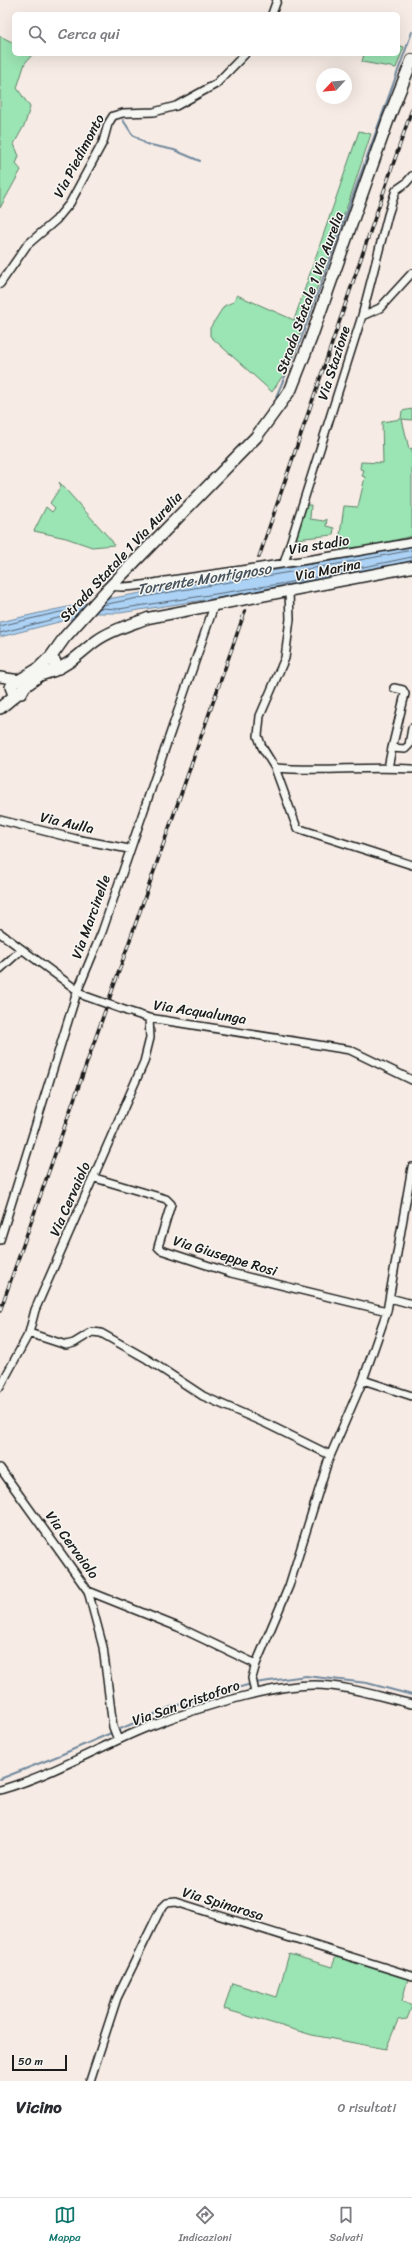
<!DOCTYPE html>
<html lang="it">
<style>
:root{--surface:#fff;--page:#f2f2f3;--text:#2b2b33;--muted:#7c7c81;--line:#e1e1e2;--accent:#0f766e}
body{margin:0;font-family:Sriracha,sans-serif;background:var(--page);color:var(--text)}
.compass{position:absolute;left:316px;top:68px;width:36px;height:36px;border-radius:50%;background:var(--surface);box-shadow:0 4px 16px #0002;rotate:244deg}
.scale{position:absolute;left:12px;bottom:10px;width:55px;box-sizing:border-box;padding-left:4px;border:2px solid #1c1c1c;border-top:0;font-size:11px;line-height:14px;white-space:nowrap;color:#1c1c1c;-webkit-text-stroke:3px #f6f6f2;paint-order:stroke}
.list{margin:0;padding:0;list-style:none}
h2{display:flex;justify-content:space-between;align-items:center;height:52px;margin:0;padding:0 16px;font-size:17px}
h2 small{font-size:13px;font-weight:400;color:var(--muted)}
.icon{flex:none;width:22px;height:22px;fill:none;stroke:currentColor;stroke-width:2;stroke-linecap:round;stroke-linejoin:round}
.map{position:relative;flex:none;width:412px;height:2081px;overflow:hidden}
.search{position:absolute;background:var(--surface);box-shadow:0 4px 16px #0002;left:12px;right:12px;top:12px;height:44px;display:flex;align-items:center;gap:10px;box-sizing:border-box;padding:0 14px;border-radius:6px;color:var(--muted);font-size:15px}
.sheet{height:116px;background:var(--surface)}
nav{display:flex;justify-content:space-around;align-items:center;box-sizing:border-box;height:56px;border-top:1px solid var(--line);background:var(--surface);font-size:11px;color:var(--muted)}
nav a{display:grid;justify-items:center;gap:2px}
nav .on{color:var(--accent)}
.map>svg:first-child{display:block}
</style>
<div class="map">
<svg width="412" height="2081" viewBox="0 0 412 2081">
<rect width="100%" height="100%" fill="#f7ece5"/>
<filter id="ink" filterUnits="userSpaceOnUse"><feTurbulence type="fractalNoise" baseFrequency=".025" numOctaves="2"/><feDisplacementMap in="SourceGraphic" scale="8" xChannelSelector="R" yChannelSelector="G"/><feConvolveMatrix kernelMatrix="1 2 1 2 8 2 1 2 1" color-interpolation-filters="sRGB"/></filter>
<g filter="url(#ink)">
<path fill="#9be4b3" stroke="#5c8068" d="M0 36 14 43V54L32 55 25 63 17 88 30 107 25 124 14 144 19 156 16 164 21 170 0 208Z
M398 45 404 47 396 68 362 62 364 54H398Z
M359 131 371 134 349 201 287 369 272 392 210 336V328L224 306 233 302 237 295 294 320Z
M412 409V420L402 419 409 449 412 448V536L356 550H342L339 547V542L344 506 358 507 365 477 362 476 364 470 360 469 361 462 383 463 382 422 401 419 402 411Z
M59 482 112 541 114 545 92 547 66 538 34 531 46 507 52 512 55 508 50 503 61 486Z
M306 505H311L310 519 324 521 327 519 326 526 334 528 333 535 295 539Z
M289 1954 332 1967 336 1956 408 1978 402 2001 412 2006 407 2019 398 2020 386 2049 312 2035 224 2009 232 1983 277 1997Z"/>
<path fill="#acd2f5" stroke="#72899e" d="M412 546V561L287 587 120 613H94L0 637V622C136 589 275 573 412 546Z"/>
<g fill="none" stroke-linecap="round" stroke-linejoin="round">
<path stroke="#566573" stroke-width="1" d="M102 605C205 584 309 571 412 550
M100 608 119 609 286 583 412 557
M0 626 60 612H74L73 614 0 633"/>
<path stroke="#72899e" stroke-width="2" d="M123 120 132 134 146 144 174 150 200 161
M276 397 301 339 412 32
M255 1683 306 1676 367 1683 412 1695
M0 1779 58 1756 171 1707 251 1684"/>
<defs>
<path id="minor" d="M272 14 277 0
M0 284 27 245 56 220 70 203 103 142 108 124 113 116 123 113 154 112 176 106 216 84 245 54
M362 316 380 308 412 273
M284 563 362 316 388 215 396 190 406 183 412 176
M112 586C128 590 160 581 178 579 256 568 334 557 412 542
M289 592 290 619 285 658 260 716 258 736 262 747 275 768 297 828 412 865
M392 748 405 694 403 690 394 688
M275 768C321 772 366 766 412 769
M388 768 392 748 405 749 409 745 412 728
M0 820 76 839 129 849
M0 933 85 996
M0 969 21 950
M127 1011 149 1018 350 1050 412 1080
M95 1178 166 1199 171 1204 158 1247 161 1250 231 1273 387 1311
M0 1240 77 992 102 932 214 606
M390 1298 412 1304
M29 1333 66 1345 74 1343 92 1332 101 1333 147 1359 203 1396 267 1424 330 1455
M363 1380 412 1396
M0 1387 29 1333 35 1310 144 1062 150 1038 149 1018
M0 1468 88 1591 103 1647 113 1727 118 1740
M88 1591 178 1627 256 1664
M255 1693 252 1678 256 1664 289 1586 328 1461 363 1380 387 1311 412 1167
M0 1790C52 1775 98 1747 148 1727 179 1715 212 1704 245 1696 268 1690 291 1685 314 1685 346 1685 381 1697 412 1704
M90 2081 117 1998 160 1910 167 1903 176 1902 412 1976"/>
<path id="tertiary" d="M0 677 20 680"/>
<path id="secondary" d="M53 671C71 664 81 652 96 641 111 630 130 625 148 618L412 567"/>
<path id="primary" d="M50 658 65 637 108 589 256 437 291 389 311 338 388 120 412 60
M48 659 55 662V670L40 675 25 686 21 693 13 692 11 687 14 682 20 680 38 669Z
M0 708 17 694"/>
</defs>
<use href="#minor" stroke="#1c1c1c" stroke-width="10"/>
<use href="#tertiary" stroke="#1c1c1c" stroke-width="12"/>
<use href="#secondary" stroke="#1c1c1c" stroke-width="13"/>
<use href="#primary" stroke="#1c1c1c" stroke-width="14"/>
<use href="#minor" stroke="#f6f6f2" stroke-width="7"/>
<use href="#tertiary" stroke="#f6f6f2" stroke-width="9"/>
<use href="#secondary" stroke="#f6f6f2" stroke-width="10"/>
<use href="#primary" stroke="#f6f6f2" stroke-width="11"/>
<defs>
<path id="rail" d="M259 557 412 109
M0 1311 245 611"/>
</defs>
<use href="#rail" stroke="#1c1c1c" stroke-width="3.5"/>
<use href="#rail" stroke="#f6f6f2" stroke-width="2" stroke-dasharray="6" stroke-linecap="butt"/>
<defs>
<path id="minor-bridge" d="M85 996 127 1011"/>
</defs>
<use href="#minor-bridge" stroke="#1c1c1c" stroke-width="10" stroke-linecap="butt"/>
<use href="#minor-bridge" stroke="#f6f6f2" stroke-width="7"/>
</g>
</g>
<g text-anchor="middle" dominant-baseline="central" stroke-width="3" stroke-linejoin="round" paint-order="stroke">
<g font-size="14" fill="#1c1c1c" stroke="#f6f6f2">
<text transform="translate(79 156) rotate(-62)">Via Piedimonto</text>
<text transform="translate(310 293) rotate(-70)">Strada Statale 1 Via Aurelia</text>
<text transform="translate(334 363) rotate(-72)">Via Stazione</text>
<text transform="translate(319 545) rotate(-9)">Via stadio</text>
<text transform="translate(121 557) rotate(-47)">Strada Statale 1 Via Aurelia</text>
<text transform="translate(328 570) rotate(-11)">Via Marina</text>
<text transform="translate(67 823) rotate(13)">Via Aulla</text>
<text transform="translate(91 917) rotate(-70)">Via Marcinelle</text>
<text transform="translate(200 1012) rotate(9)">Via Acqualunga</text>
<text transform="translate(70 1199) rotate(-66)">Via Cervaiolo</text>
<text transform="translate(225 1256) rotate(17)">Via Giuseppe Rosi</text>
<text transform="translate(72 1545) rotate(54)">Via Cervaiolo</text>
<text transform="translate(186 1703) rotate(-19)">Via San Cristoforo</text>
<text transform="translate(223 1904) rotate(17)">Via Spinarosa</text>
</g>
<g font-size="15" font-style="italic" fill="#47535d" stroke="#f6f6f2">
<text transform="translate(204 579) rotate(-9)">Torrente Montignoso</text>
</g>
</g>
</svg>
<svg class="compass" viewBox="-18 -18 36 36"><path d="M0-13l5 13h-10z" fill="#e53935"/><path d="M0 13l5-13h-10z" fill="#7c7c81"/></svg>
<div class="scale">50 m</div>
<div class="search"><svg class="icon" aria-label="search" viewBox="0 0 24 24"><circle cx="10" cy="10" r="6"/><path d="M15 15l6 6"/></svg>Cerca qui</div>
</div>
<section class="sheet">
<h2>Vicino<small>0 risultati</small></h2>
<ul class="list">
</ul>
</section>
<nav>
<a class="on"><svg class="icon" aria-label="map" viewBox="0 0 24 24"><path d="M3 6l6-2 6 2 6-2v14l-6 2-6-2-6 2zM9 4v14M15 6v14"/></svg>Mappa</a>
<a><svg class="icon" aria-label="directions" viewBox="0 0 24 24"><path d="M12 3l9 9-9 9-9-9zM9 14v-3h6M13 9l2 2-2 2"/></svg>Indicazioni</a>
<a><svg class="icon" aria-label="saved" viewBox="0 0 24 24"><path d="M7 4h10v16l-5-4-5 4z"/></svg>Salvati</a>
</nav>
